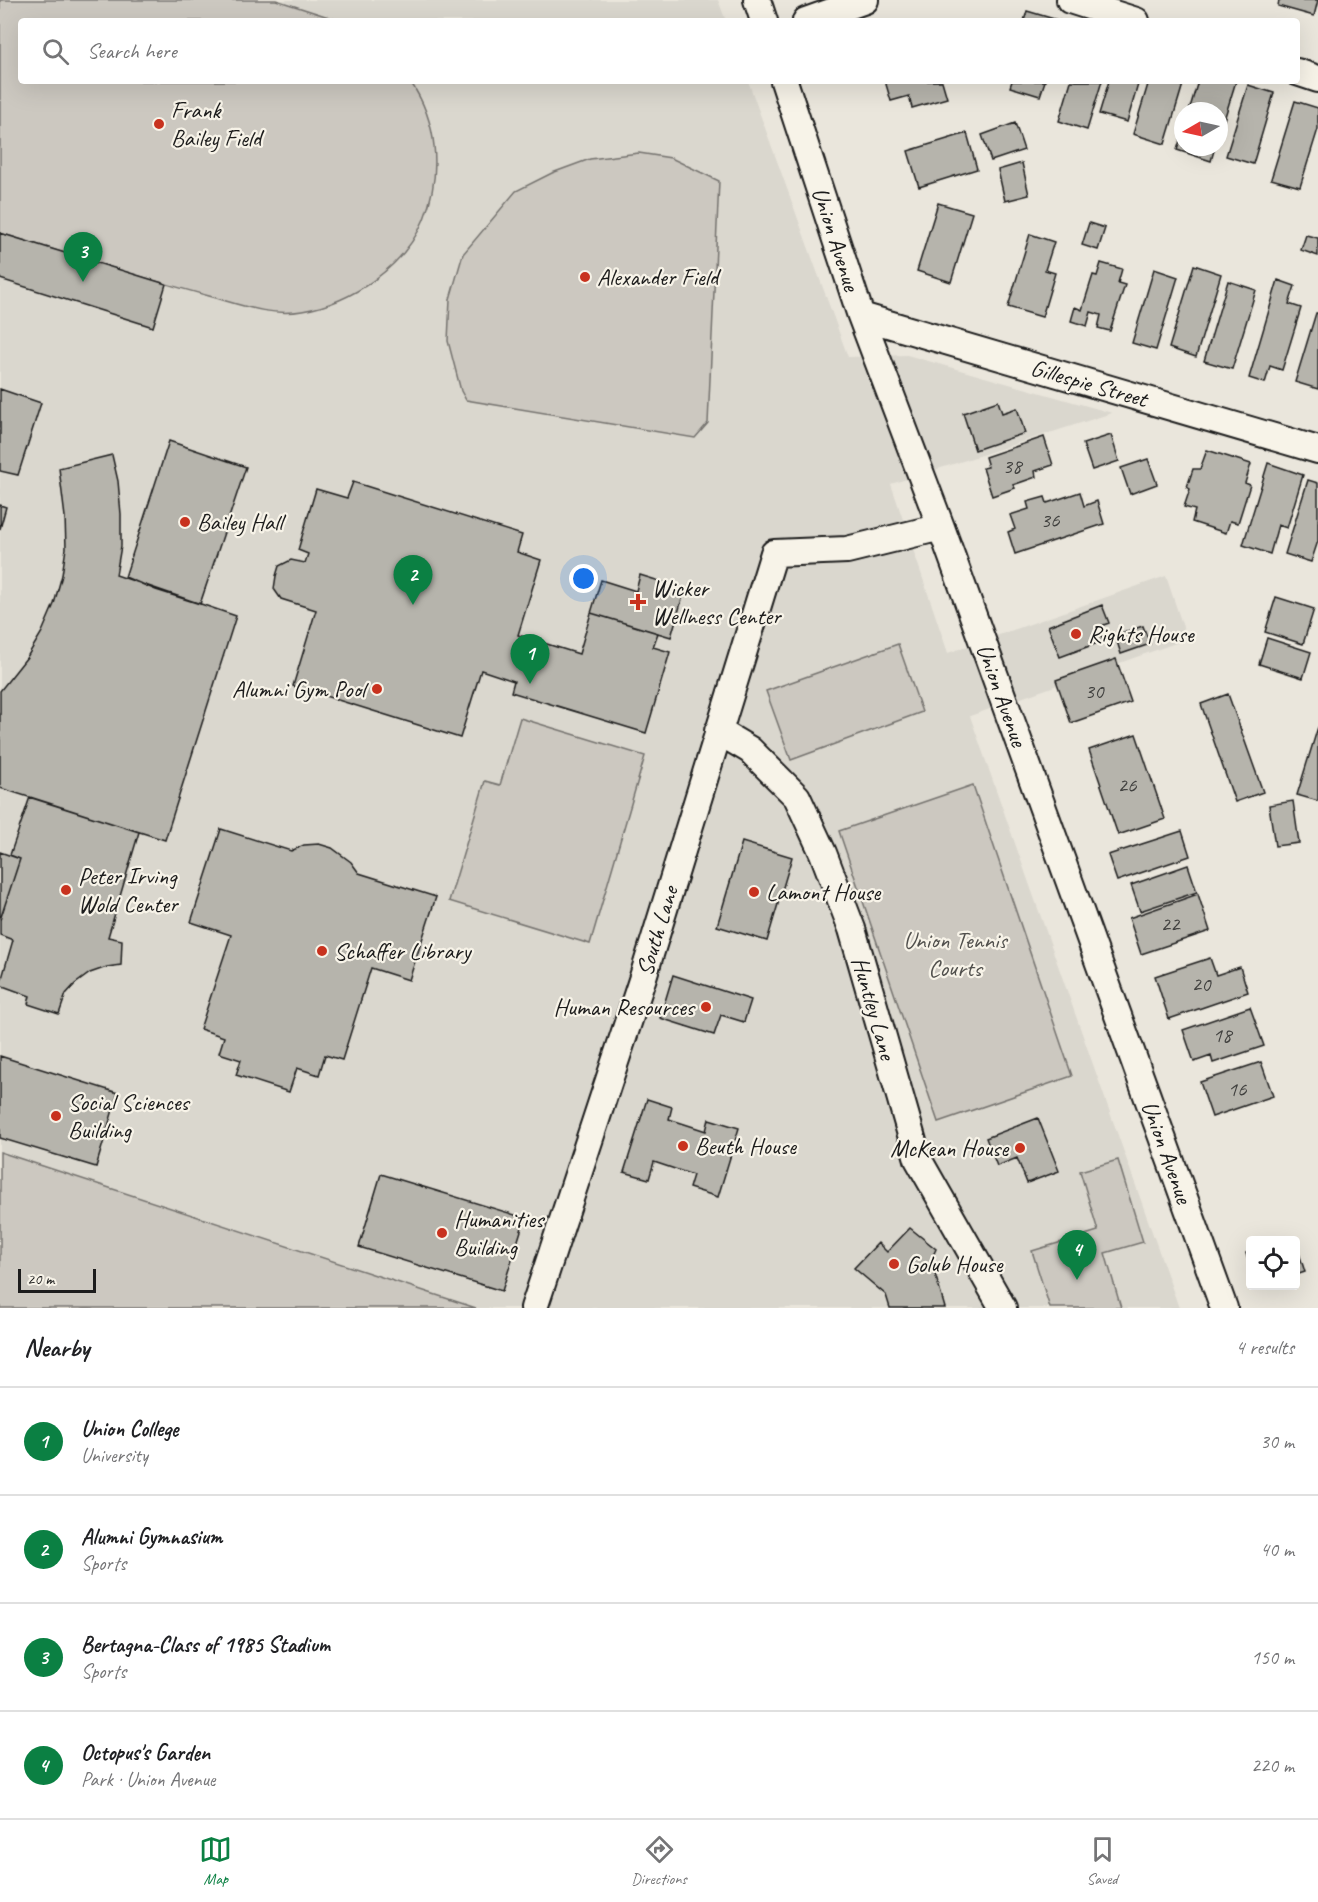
<!DOCTYPE html>
<meta charset="utf-8">
<style>
:root{--surface:#fff;--page:#f6f6f6;--text:#202124;--muted:#757577;--line:#e0e0e0;--accent:#0b8043}
body{margin:0;font-family:Caveat,sans-serif;background:var(--page);color:var(--text)}
.controls{position:absolute;right:18px;bottom:18px;display:grid;overflow:hidden;border-radius:6px;box-shadow:0 6px 24px #0002}
.controls button{width:54px;height:54px;display:grid;place-items:center;padding:0;border:0;border-bottom:2px solid var(--line);background:var(--surface);color:var(--text);font:30px sans-serif}
.compass{position:absolute;left:1174px;top:102px;width:54px;height:54px;border-radius:50%;background:var(--surface);box-shadow:0 6px 24px #0002;rotate:261deg}
.scale{position:absolute;left:18px;bottom:15px;width:78px;box-sizing:border-box;padding-left:6px;border:3px solid #1c1c1c;border-top:0;font-size:16px;line-height:21px;white-space:nowrap;color:#1c1c1c;-webkit-text-stroke:4px #f7f3e8;paint-order:stroke}
.you{position:absolute;left:584px;top:579px;width:21px;height:21px;margin:-15px;border:4px solid #fff;border-radius:50%;background:#1a73e8;box-shadow:0 0 0 9px #1a73e833}
.badge{display:grid;place-items:center;width:39px;height:39px;border-radius:50%;background:var(--accent);color:#fff;font-size:20px;font-weight:700}
.pin{position:absolute;translate:-50% -50px;filter:drop-shadow(0 2px 3px #0008)}
.pin::after{content:'';position:absolute;top:32px;width:21px;height:18px;background:inherit;clip-path:polygon(0 0,100% 0,50% 100%)}
.list{margin:0;padding:0;list-style:none}
h2{display:flex;justify-content:space-between;align-items:center;height:78px;margin:0;padding:0 24px;font-size:26px}
h2 small{font-size:20px;font-weight:400;color:var(--muted)}
.list li{display:grid;grid-template-columns:39px 1fr auto;gap:18px;align-items:center;box-sizing:border-box;height:108px;padding:0 24px;border-top:2px solid var(--line)}
.list b{display:block;font-size:22px;white-space:nowrap}
.list p{margin:0;font-size:20px;white-space:nowrap;color:var(--muted)}
.list em{font-size:20px;font-style:normal;color:var(--muted)}
.icon{flex:none;width:33px;height:33px;fill:none;stroke:currentColor;stroke-width:2;stroke-linecap:round;stroke-linejoin:round}
.map{position:relative;flex:none;width:1318px;height:1308px;overflow:hidden}
.search{position:absolute;background:var(--surface);box-shadow:0 6px 24px #0002;left:18px;right:18px;top:18px;height:66px;display:flex;align-items:center;gap:15px;box-sizing:border-box;padding:0 21px;border-radius:6px;color:var(--muted);font-size:22px}
.sheet{height:510px;background:var(--surface)}
nav{display:flex;justify-content:space-around;align-items:center;box-sizing:border-box;height:84px;border-top:2px solid var(--line);background:var(--surface);font-size:16px;color:var(--muted)}
nav a{display:grid;justify-items:center;gap:3px}
nav .on{color:var(--accent)}
.map>svg:first-child{display:block}
</style>
<div class="map">
<svg width="1318" height="1308" viewBox="0 0 1318 1308">
<rect width="100%" height="100%" fill="#eae6dc"/>
<filter id="ink" filterUnits="userSpaceOnUse"><feTurbulence type="fractalNoise" baseFrequency=".0167" numOctaves="2"/><feDisplacementMap in="SourceGraphic" scale="12" xChannelSelector="R" yChannelSelector="G"/><feConvolveMatrix kernelMatrix="1 2 1 2 8 2 1 2 1" color-interpolation-filters="sRGB"/></filter>
<g filter="url(#ink)">
<path fill="#dad7ce" d="M0 0H718L726 21H21V81H748L848 357 907 355 1112 413 891 484 948 653 1166 576 1187 639 970 716 1179 1308H0Z"/>
<path fill="#ccc8c0" stroke="#74726e" stroke-width="1.5" d="M0 0H276L341 21H21V81H410C438 122 442 173 424 219 405 266 352 303 302 311 271 317 238 304 209 296 138 277 69 254 0 233Z
M639 153 671 158 719 181 708 423 695 438 466 400 461 391 448 341 450 299 463 254 516 191 552 173 590 159Z
M898 644 922 712 791 760 766 691Z
M520 718 645 756 590 944 449 901 485 781 500 785Z
M973 785 1072 1076 938 1122 839 831Z
M0 1152 476 1308H0Z
M1118 1160 1143 1242 1105 1253 1121 1308H1050L1032 1251 1098 1231 1080 1171Z"/>
<path fill="#b6b4ac" stroke="#1c1c1c" stroke-width="1.5" d="M1279 0H1318L1314 16 1278 6Z
M1027 11 1061 21H1024Z
M885 81H942L947 98 912 108 909 96 891 101Z
M1012 81H1045L1040 96 1010 87Z
M1071 81H1102L1087 130 1059 121Z
M1109 81H1139L1127 122 1099 114Z
M1149 81H1184L1165 144 1133 134Z
M1198 81H1236L1219 136V111H1189Z
M1248 85 1274 93 1253 164 1226 156Z
M1295 101 1318 108V129L1300 187 1271 179Z
M1015 123 1024 150 991 161 982 135Z
M1183 131V147H1215L1211 161 1177 150Z
M967 133 977 169 919 187 908 151Z
M1022 163 1029 195 1005 201 998 170Z
M938 203 972 213 951 282 917 271Z
M1089 223 1105 228 1098 250 1082 245Z
M0 233 166 284 153 327 0 279Z
M1030 234 1054 242 1045 270 1055 273 1042 317 1008 307Z
M1306 235 1318 238V256L1301 250Z
M1101 263 1122 269 1118 283 1125 285 1110 331 1098 328 1101 315 1091 312 1087 326 1071 321 1075 307 1082 310 1093 275 1097 276Z
M1194 265 1221 274 1196 357 1169 348Z
M1154 269 1178 277 1156 350 1132 343Z
M1278 280 1295 286 1289 304 1301 308 1282 370 1270 366 1265 383 1249 378Z
M1228 281 1256 290 1232 369 1204 361Z
M1316 313H1318V389L1295 382Z
M0 389 41 403 18 475 0 471Z
M998 401 1002 413 1017 408 1025 433 975 450 963 413Z
M1111 435 1119 461 1092 470 1083 444Z
M1044 437 1053 465 1035 471 1036 477 1013 485 1015 488 992 496 983 468 988 467 985 457Z
M169 441 246 467 200 604 156 590 125 577Z
M1207 450 1251 464 1245 483 1250 485 1238 523 1230 521 1226 533 1192 522 1195 510 1184 507 1190 489 1187 487 1193 469H1200Z
M112 455 118 481 121 514V546L116 575 236 616 165 840 0 788V691L27 657 42 632 54 604 62 575 66 548 65 517 59 468Z
M1148 459 1157 484 1130 494 1121 468Z
M1268 463 1303 475 1287 528 1278 525 1270 554 1243 545Z
M1308 480 1318 483V541L1311 562 1285 554Z
M353 482 522 535 517 552 541 560 518 635 579 654 591 613 658 633 653 647 670 652 646 733 511 692 514 681 481 670 460 738 293 686 316 610 281 599 274 589 276 576 279 566 291 560 305 563 308 554 298 550 316 489 347 498Z
M1080 492 1084 506 1097 501 1104 524 1015 554 1008 532 1015 529 1010 515 1029 509 1027 502 1045 497 1047 503Z
M0 505 6 507 0 529Z
M640 575 685 589 671 637 591 613 601 580 636 591Z
M1276 597 1314 609 1303 644 1265 632Z
M1102 605 1109 623 1098 627 1103 641 1060 657 1048 626Z
M1143 626 1150 644 1121 654 1115 635Z
M1267 638 1311 652 1303 678 1259 664Z
M1116 659 1131 702 1071 723 1056 680Z
M1228 694 1263 792 1235 802 1201 704Z
M1318 727V801L1297 795Z
M1136 734 1165 819 1118 835 1089 750Z
M30 797 139 832 108 937 122 940 121 965 107 967 90 973 75 984 66 994 59 1014 28 1004 30 996 0 985 13 940 0 935V920L20 859 10 855Z
M1293 801 1299 843 1275 846 1269 805Z
M221 829 291 851 304 845 319 844 332 848 351 862 359 873 436 897 409 980 371 968 342 1060 325 1055 319 1075 297 1068 289 1092 236 1075 241 1060 219 1053 224 1037 200 1029 231 935 191 922Z
M1182 831 1190 856 1117 881 1108 855Z
M742 842 792 857 767 941 717 926Z
M0 852 20 859 0 920Z
M1188 865 1197 892 1140 911 1131 885Z
M1198 894 1210 931 1141 954 1129 918Z
M1210 958 1216 975 1240 967 1248 992 1169 1019 1155 976Z
M673 975 751 1000 744 1022 721 1015 714 1035 660 1018Z
M1250 1007 1264 1046 1213 1063 1211 1056 1194 1062 1183 1030Z
M0 1056 118 1093 96 1167 0 1138Z
M1261 1062 1273 1096 1212 1117 1200 1082Z
M647 1099 672 1107 669 1119 706 1131 709 1119 739 1128 718 1197 689 1188 693 1175 654 1162 649 1179 624 1172Z
M1038 1118 1059 1171 1027 1183 1017 1158 997 1166 986 1138Z
M381 1174 525 1218 502 1291 359 1247Z
M910 1228 936 1249 931 1260 945 1308H890L886 1295 854 1268 878 1243 887 1252Z
M1296 1244 1305 1272 1296 1275Z
M1250 1252V1267L1246 1253Z"/>
<g fill="none" stroke-linecap="round" stroke-linejoin="round">
<defs>
<path id="minor" d="M757 0 764 21
M1070 0 1136 21
M806 21 865 0
M1297 72 1318 79
M784 81 861 316 941 527 1224 1308
M861 316 1318 450
M718 731 750 750 797 797 823 853 852 929 918 1159 1003 1308
M534 1308 643 977 774 553 847 550 941 527"/>
</defs>
<use href="#minor" stroke="#1c1c1c" stroke-width="30"/>
<use href="#minor" stroke="#f7f3e8" stroke-width="26"/>
</g>
</g>
<g fill="#c8321e" stroke="#f7f3e8" stroke-width="2">
<circle cx="159" cy="124" r="6"/>
<circle cx="585" cy="277" r="6"/>
<circle cx="185" cy="522" r="6"/>
<path d="M635 593h6v6h6v6h-6v6h-6v-6h-6v-6h6z"/>
<circle cx="1076" cy="634" r="6"/>
<circle cx="377" cy="689" r="6"/>
<circle cx="66" cy="890" r="6"/>
<circle cx="754" cy="892" r="6"/>
<circle cx="322" cy="951" r="6"/>
<circle cx="706" cy="1007" r="6"/>
<circle cx="56" cy="1116" r="6"/>
<circle cx="683" cy="1146" r="6"/>
<circle cx="1020" cy="1148" r="6"/>
<circle cx="442" cy="1233" r="6"/>
<circle cx="894" cy="1264" r="6"/>
</g>
<g text-anchor="middle" dominant-baseline="central" stroke-width="4.5" stroke-linejoin="round" paint-order="stroke">
<g font-size="21" fill="#424240">
<text x="1012" y="466">38</text>
<text x="1050" y="520">36</text>
<text x="1094" y="691">30</text>
<text x="1127" y="785">26</text>
<text x="1170" y="924">22</text>
<text x="1201" y="984">20</text>
<text x="1222" y="1035">18</text>
<text x="1237" y="1089">16</text>
</g>
<g font-size="24" fill="#1c1c1c" stroke="#f7f3e8" text-anchor="start">
<text x="171" y="110">Frank<tspan x="171" dy="28">Bailey Field</tspan></text>
<text x="597" y="277">Alexander Field</text>
<text x="197" y="522">Bailey Hall</text>
<text x="652" y="588">Wicker<tspan x="652" dy="28">Wellness Center</tspan></text>
<text x="1088" y="634">Rights House</text>
<text x="365" y="689" text-anchor="end">Alumni Gym Pool</text>
<text x="78" y="876">Peter Irving<tspan x="78" dy="28">Wold Center</tspan></text>
<text x="766" y="892">Lamont House</text>
<text x="334" y="951">Schaffer Library</text>
<text x="694" y="1007" text-anchor="end">Human Resources</text>
<text x="68" y="1102">Social Sciences<tspan x="68" dy="28">Building</tspan></text>
<text x="695" y="1146">Beuth House</text>
<text x="1008" y="1148" text-anchor="end">McKean House</text>
<text x="454" y="1219">Humanities<tspan x="454" dy="28">Building</tspan></text>
<text x="906" y="1264">Golub House</text>
</g>
<g font-size="24" fill="#1c1c1c" stroke="#f7f3e8">
<text transform="translate(836 239) rotate(72)">Union Avenue</text>
<text transform="translate(1089 383) rotate(16)">Gillespie Street</text>
<text transform="translate(1002 695) rotate(70)">Union Avenue</text>
<text transform="translate(657 931) rotate(-73)">South Lane</text>
<text transform="translate(874 1008) rotate(74)">Huntley Lane</text>
<text transform="translate(1167 1152) rotate(70)">Union Avenue</text>
</g>
<g font-size="24" fill="#51504d" stroke="#f7f3e8">
<text x="955" y="940">Union Tennis<tspan x="955" dy="28">Courts</tspan></text>
</g>
</g>
</svg>
<div class="controls">
<button><svg class="icon" aria-label="locate" viewBox="0 0 24 24"><circle cx="12" cy="12" r="6"/><path d="M12 2v4M12 18v4M2 12h4M18 12h4"/></svg></button>
</div>
<svg class="compass" viewBox="-18 -18 36 36"><path d="M0-13l5 13h-10z" fill="#e53935"/><path d="M0 13l5-13h-10z" fill="#757577"/></svg>
<div class="scale">20 m</div>
<div class="you"></div>
<div class="pin badge" style="left:530px;top:684px">1</div>
<div class="pin badge" style="left:413px;top:605px">2</div>
<div class="pin badge" style="left:83px;top:282px">3</div>
<div class="pin badge" style="left:1077px;top:1280px">4</div>
<div class="search"><svg class="icon" aria-label="search" viewBox="0 0 24 24"><circle cx="10" cy="10" r="6"/><path d="M15 15l6 6"/></svg>Search here</div>
</div>
<section class="sheet">
<h2>Nearby<small>4 results</small></h2>
<ul class="list">
<li><span class="badge">1</span><div><b>Union College</b><p>University</p></div><em>30 m</em></li>
<li><span class="badge">2</span><div><b>Alumni Gymnasium</b><p>Sports</p></div><em>40 m</em></li>
<li><span class="badge">3</span><div><b>Bertagna-Class of 1985 Stadium</b><p>Sports</p></div><em>150 m</em></li>
<li><span class="badge">4</span><div><b>Octopus's Garden</b><p>Park · Union Avenue</p></div><em>220 m</em></li>
</ul>
</section>
<nav>
<a class="on"><svg class="icon" aria-label="map" viewBox="0 0 24 24"><path d="M3 6l6-2 6 2 6-2v14l-6 2-6-2-6 2zM9 4v14M15 6v14"/></svg>Map</a>
<a><svg class="icon" aria-label="directions" viewBox="0 0 24 24"><path d="M12 3l9 9-9 9-9-9zM9 14v-3h6M13 9l2 2-2 2"/></svg>Directions</a>
<a><svg class="icon" aria-label="saved" viewBox="0 0 24 24"><path d="M7 4h10v16l-5-4-5 4z"/></svg>Saved</a>
</nav>
